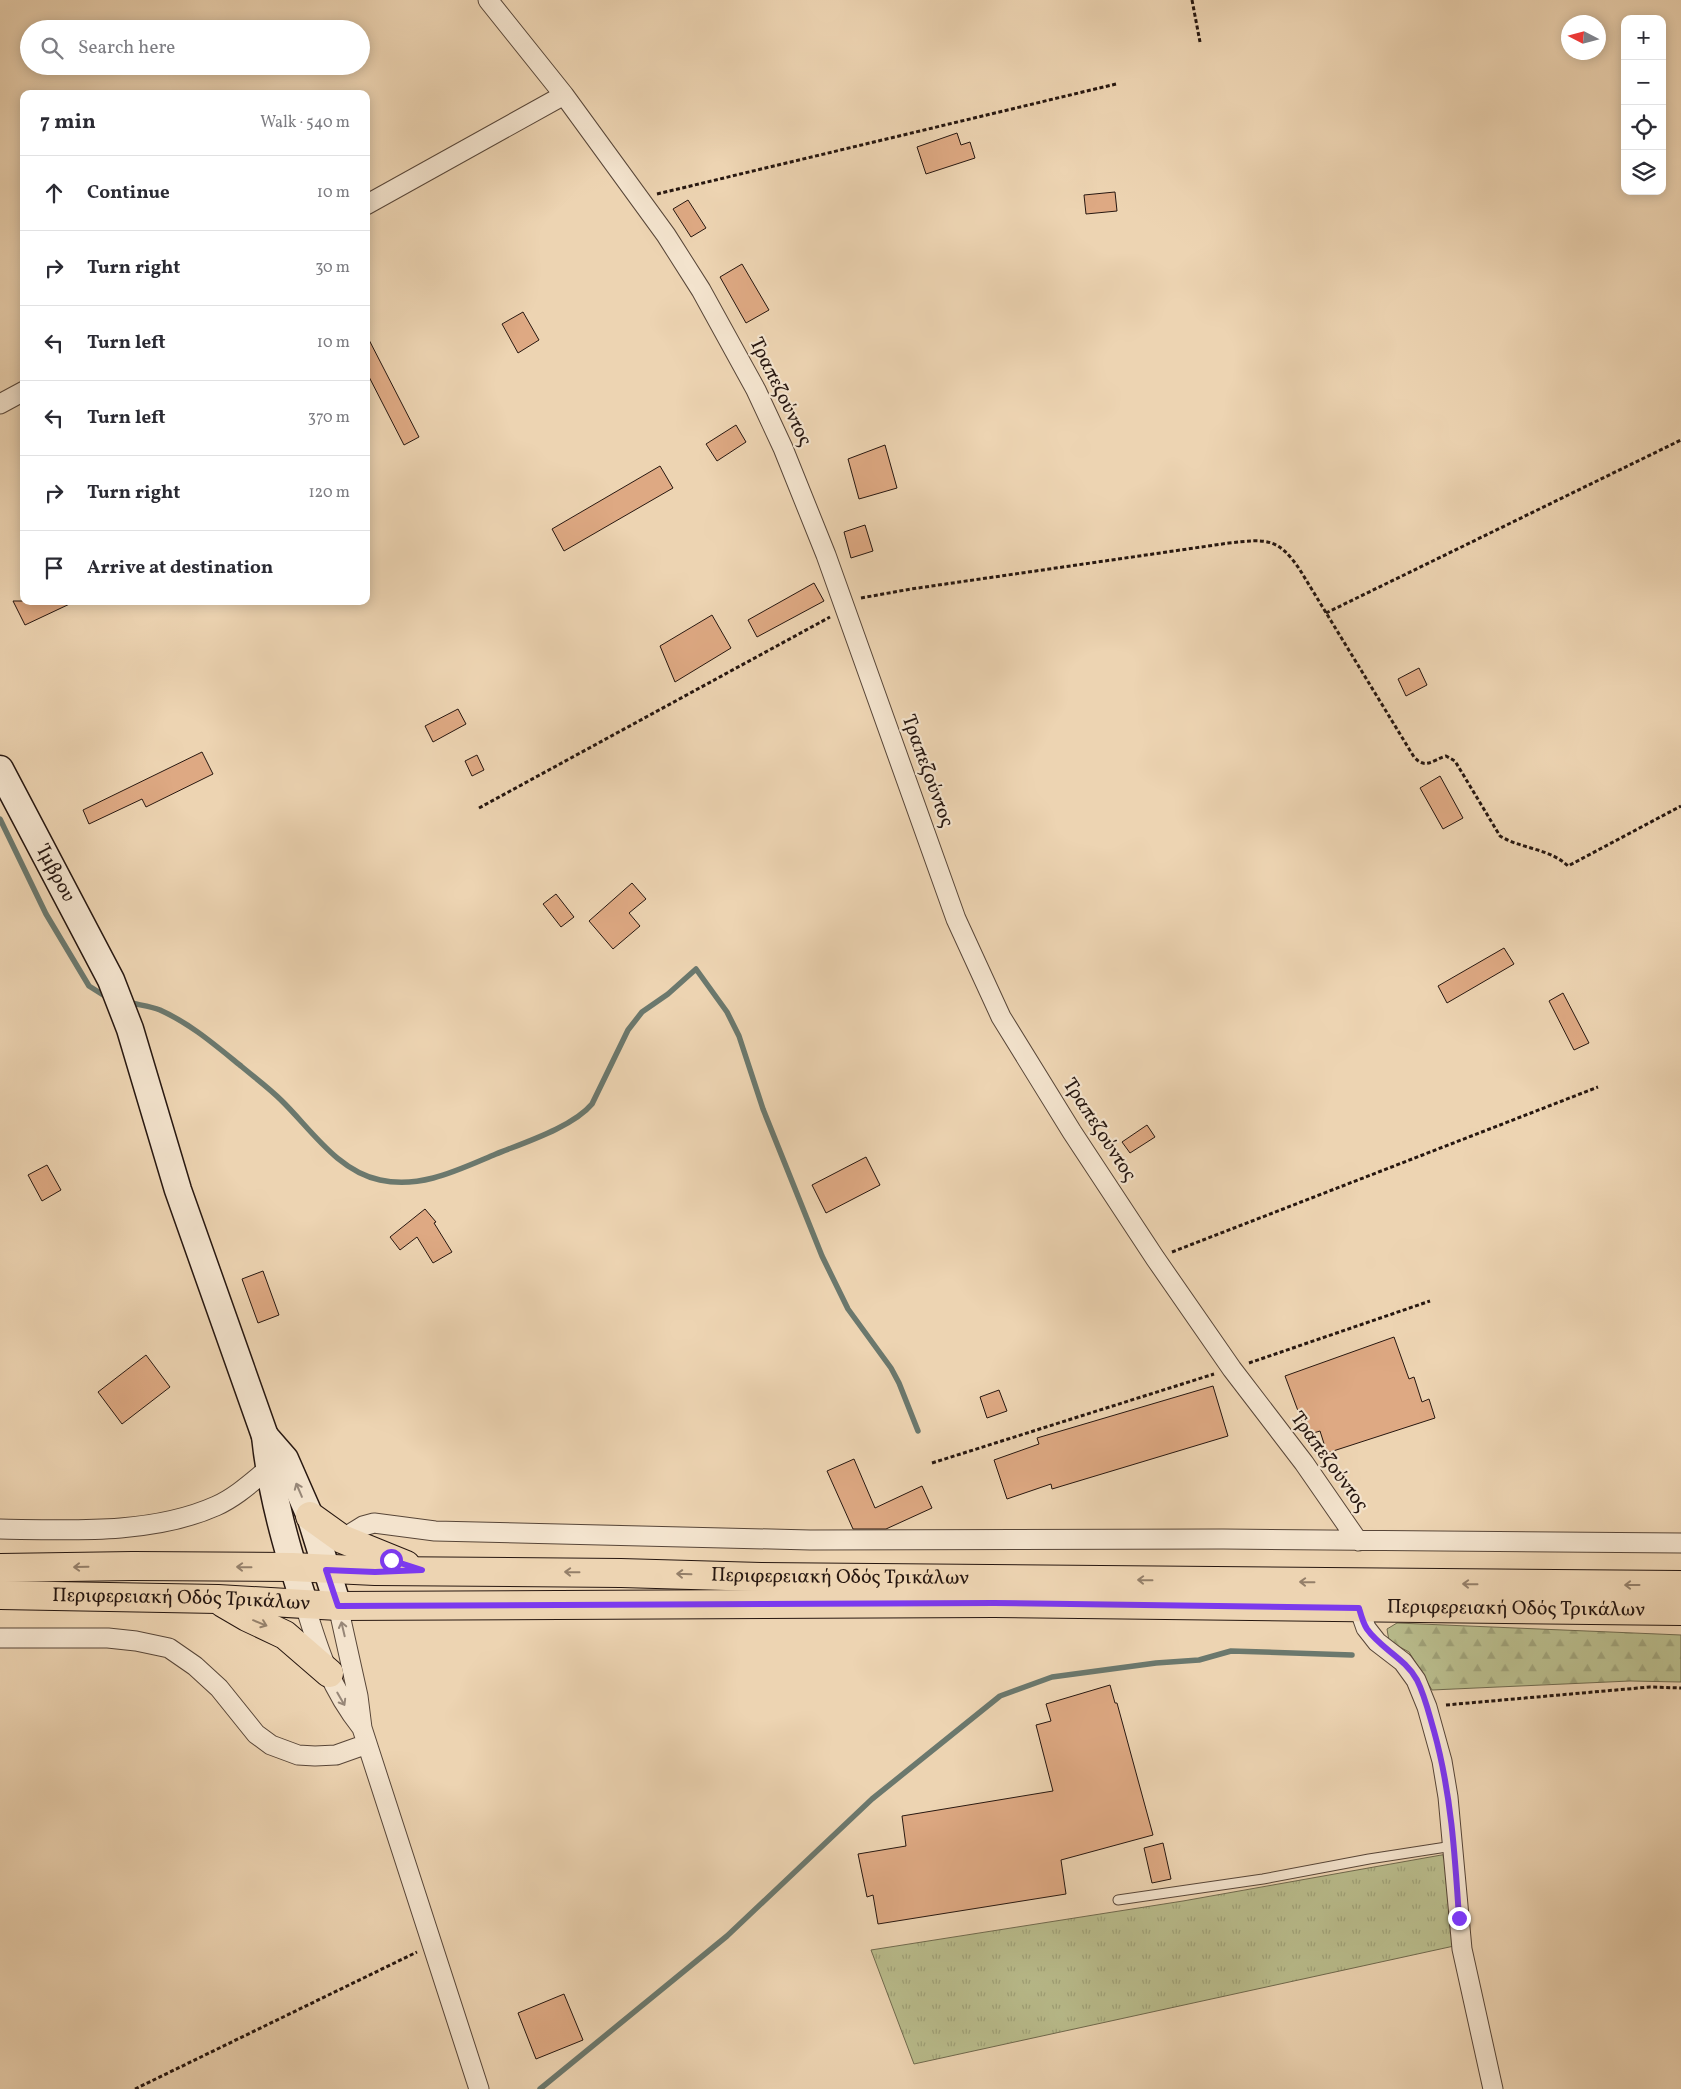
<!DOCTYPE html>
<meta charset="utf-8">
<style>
:root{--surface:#fff;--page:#f7f7f7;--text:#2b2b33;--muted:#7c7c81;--line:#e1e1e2}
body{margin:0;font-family:Vollkorn,serif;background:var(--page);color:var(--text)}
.controls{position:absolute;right:15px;top:15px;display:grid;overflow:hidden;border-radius:10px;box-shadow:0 2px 12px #0003}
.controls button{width:45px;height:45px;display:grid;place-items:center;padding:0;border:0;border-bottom:1px solid var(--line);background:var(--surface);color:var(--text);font:25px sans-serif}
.compass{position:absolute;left:1561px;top:15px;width:45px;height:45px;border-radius:50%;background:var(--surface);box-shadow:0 2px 12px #0003;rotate:276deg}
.stop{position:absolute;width:15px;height:15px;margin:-11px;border:4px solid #7c3aed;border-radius:50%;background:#fff}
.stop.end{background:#7c3aed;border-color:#fff;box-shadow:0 1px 5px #0008}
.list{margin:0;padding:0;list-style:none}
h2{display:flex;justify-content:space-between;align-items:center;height:65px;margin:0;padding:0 20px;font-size:21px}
h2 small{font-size:16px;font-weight:400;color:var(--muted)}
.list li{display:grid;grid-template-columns:32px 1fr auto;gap:15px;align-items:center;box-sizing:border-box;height:75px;padding:0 20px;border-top:1px solid var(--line)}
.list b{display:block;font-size:19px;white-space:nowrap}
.list em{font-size:16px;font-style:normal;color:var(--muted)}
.icon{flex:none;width:28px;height:28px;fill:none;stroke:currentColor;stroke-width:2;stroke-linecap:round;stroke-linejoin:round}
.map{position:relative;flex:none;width:1681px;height:2089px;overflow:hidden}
.search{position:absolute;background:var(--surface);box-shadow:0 2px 12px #0003;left:20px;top:20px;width:350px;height:55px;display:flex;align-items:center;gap:12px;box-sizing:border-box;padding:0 18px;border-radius:28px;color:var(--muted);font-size:19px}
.panel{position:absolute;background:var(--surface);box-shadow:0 2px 12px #0003;left:20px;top:90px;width:350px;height:515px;border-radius:10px}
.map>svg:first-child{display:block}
</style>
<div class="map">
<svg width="1681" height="2089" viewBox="0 0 1681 2089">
<defs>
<pattern id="grass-tufts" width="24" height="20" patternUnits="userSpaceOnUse" patternTransform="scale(1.25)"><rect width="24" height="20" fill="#b9bc8c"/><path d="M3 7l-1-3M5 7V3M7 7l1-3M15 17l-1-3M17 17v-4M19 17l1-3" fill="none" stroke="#9fa178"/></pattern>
<pattern id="forest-firs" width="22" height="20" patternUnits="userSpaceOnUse" patternTransform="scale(1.25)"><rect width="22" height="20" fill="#b9bc8c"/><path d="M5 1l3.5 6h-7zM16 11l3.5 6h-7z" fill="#9fa178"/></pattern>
</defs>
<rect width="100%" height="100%" fill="#edd4b2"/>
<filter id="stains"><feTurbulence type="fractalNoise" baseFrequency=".004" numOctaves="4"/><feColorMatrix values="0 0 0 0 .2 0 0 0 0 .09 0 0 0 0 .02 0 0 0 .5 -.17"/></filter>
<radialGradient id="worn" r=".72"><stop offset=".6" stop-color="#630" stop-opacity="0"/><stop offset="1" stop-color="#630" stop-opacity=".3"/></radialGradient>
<path fill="url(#grass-tufts)" stroke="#706a4e" d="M1447 1854 1454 1946 914 2064 871 1950 1183 1901Z"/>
<path fill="url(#forest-firs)" stroke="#706a4e" d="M1397 1623 1681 1635V1682L1630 1681 1432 1690 1409 1652 1389 1641 1387 1629Z"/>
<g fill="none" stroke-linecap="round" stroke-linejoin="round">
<path stroke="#6b786d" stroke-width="5.5" d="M0 819 46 914 89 986 108 998
M127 1002C138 1005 150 1006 160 1010 191 1024 215 1045 241 1066 254 1077 269 1088 281 1100 310 1128 337 1171 380 1180 421 1189 458 1170 496 1154 523 1143 573 1127 592 1104L628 1030 642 1012 668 994 696 969 727 1012 739 1036 763 1109 822 1256 848 1309 891 1368 899 1383 918 1431
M540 2089 727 1936 872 1799 1000 1696 1052 1677 1156 1663 1199 1660 1231 1651 1352 1655"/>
</g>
<path fill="#dea983" stroke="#271710" d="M957 133 961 145 970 142 975 158 926 174 917 147Z
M1115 192 1117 211 1086 214 1084 195Z
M688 200 706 228 691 237 673 209Z
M742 264 769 310 746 323 720 277Z
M523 312 539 340 518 353 502 324Z
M366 334 419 437 404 445 366 371Z
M736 425 746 442 717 461 706 444Z
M885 445 897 488 859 499 848 459Z
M660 466 673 488 564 551 552 529Z
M865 525 873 551 851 558 844 532Z
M814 583 824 601 757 637 748 620Z
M13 601H76L25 625Z
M712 615 731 648 675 682 660 646Z
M1419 668 1427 685 1406 696 1398 679Z
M458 709 466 724 433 742 425 726Z
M202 752 213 774 146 807 142 799 89 824 83 810Z
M477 755 484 770 472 776 465 761Z
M1440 776 1463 818 1443 829 1420 788Z
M632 883 646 899 629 913 640 926 613 949 589 921Z
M556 894 574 917 561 927 543 904Z
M1504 948 1514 964 1447 1003 1438 986Z
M1563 993 1589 1043 1574 1050 1549 1001Z
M1147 1125 1155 1137 1130 1153 1122 1142Z
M866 1157 880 1185 826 1213 812 1185Z
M47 1165 61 1190 42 1201 28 1175Z
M425 1209 436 1222 434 1223 452 1252 433 1263 417 1237 400 1250 390 1237Z
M263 1271 279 1315 258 1323 242 1279Z
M1394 1337 1409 1379 1414 1377 1422 1402 1429 1399 1435 1418 1327 1453 1320 1431 1307 1435 1285 1376Z
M146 1355 170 1387 122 1424 98 1392Z
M1213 1386 1228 1436 1052 1489 1051 1484 1007 1499 994 1460 1039 1444 1037 1438Z
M999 1390 1007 1411 987 1418 980 1397Z
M854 1459 875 1508 922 1486 932 1508 886 1529H853L827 1471Z
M1110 1685 1115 1703H1117L1153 1835 1061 1860 1066 1894 878 1924 873 1895 867 1897 858 1854 906 1846 902 1816 1053 1791 1036 1725 1051 1721 1046 1704Z
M1163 1843 1171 1879 1152 1883 1144 1848Z
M564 1994 583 2040 536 2059 518 2013Z"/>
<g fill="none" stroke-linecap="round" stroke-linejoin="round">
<defs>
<path id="lane" d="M1118 1900 1263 1879 1369 1859 1453 1846"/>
<path id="street" d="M488 0 564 95 666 235 701 290 756 390 783 448 826 555 956 919 1001 1017 1072 1132 1155 1258 1232 1369 1304 1463 1358 1541
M366 205 564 95
M0 404 24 391
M0 1529C69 1530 151 1535 216 1506 236 1497 252 1482 268 1469
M342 1539 363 1526 374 1523 435 1531 810 1540 1223 1539 1681 1543
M305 1605C319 1652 331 1689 362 1728
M338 1606 358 1696 362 1728 479 2089
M1359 1608 1366 1628 1377 1642 1403 1662 1416 1680 1427 1707 1442 1761 1448 1797 1462 1949 1493 2089
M0 1638H108L136 1641 169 1648 195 1666 219 1688 256 1734 271 1745 298 1755 315 1756 336 1755 367 1744"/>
<g id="secondary">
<path id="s1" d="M0 769 111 980 130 1029 178 1190 265 1436C271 1494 287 1549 305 1605"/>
<path d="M265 1436 285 1459 299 1491 310 1516 338 1606"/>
</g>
<g id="primary">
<path d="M310 1516 342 1539 406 1565"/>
<path id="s2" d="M0 1568 133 1566 292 1567 375 1571 621 1573 761 1577 1681 1585"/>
<path id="s3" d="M0 1595 218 1599 338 1606 994 1603 1681 1611"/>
<path d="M223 1603 247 1617 285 1635 329 1673"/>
</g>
</defs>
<use href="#lane" stroke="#584638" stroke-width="11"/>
<use href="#street" stroke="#584638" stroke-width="21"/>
<use href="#secondary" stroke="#271710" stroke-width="29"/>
<use href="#primary" stroke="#271710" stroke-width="30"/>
<path stroke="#271710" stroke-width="3" stroke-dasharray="4 2.5" stroke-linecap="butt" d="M1192 0 1200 42
M657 194 1116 84
M861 598 911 589 1229 543C1266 539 1278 537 1300 570L1414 757C1426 770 1432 760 1446 756L1455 761 1500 836C1521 849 1549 848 1568 866L1681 806
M1326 613 1681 440
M479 808 830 617
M1172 1252 1598 1087
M1249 1363 1430 1301
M932 1463 1214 1374
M1446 1705 1650 1687 1681 1688
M135 2089 417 1952"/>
<use href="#lane" stroke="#f3e3cd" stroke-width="9"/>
<use href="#street" stroke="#f3e3cd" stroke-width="19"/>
<use href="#secondary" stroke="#f3e3cd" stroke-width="26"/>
<use href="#primary" stroke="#edd4b2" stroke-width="28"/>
</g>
<defs><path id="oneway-shaft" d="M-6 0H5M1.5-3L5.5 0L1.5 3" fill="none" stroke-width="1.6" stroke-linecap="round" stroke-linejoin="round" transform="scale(1.25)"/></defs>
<g stroke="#978778">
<use href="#oneway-shaft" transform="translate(299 1490) rotate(-113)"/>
<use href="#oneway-shaft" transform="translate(343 1629) rotate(-103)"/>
<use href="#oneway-shaft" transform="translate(341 1699) rotate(60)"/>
</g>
<g stroke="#947f69">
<use href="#oneway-shaft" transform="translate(81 1567) rotate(179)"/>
<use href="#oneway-shaft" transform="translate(244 1567) rotate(-179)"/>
<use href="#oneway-shaft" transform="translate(572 1572) rotate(-179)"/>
<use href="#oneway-shaft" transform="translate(684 1574) rotate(-178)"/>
<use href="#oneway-shaft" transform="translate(1145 1580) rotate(-179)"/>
<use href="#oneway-shaft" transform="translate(1307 1582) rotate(-179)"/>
<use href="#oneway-shaft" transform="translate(1470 1584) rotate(-179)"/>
<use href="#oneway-shaft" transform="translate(1632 1585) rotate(180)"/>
<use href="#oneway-shaft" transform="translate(260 1623) rotate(22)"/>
</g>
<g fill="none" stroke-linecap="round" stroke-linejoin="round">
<path stroke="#7c3aed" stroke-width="6" d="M391 1560 422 1570 375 1572 326 1570 338 1606 994 1603 1359 1608C1361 1615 1363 1623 1367 1629 1381 1649 1405 1658 1417 1680 1425 1696 1429 1714 1434 1731 1451 1792 1455 1855 1459 1918"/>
</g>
<g text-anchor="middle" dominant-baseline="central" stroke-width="4.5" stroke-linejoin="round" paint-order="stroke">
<g font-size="20" fill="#271710" stroke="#f3e3cd">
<text transform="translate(780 392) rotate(64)">Τραπεζούντος</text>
<text transform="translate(927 771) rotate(70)">Τραπεζούντος</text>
<text stroke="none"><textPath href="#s1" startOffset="119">Ίμβρου</textPath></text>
<text transform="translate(1099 1130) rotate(57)">Τραπεζούντος</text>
<text transform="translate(1329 1462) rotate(54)">Τραπεζούντος</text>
<text stroke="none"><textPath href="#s2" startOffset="840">Περιφερειακή Οδός Τρικάλων</textPath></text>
<text stroke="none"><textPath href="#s3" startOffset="181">Περιφερειακή Οδός Τρικάλων</textPath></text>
<text stroke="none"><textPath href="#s3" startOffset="1516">Περιφερειακή Οδός Τρικάλων</textPath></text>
</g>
</g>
<rect width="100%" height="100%" filter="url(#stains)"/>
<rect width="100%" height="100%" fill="url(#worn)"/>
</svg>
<div class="controls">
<button>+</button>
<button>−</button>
<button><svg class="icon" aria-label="locate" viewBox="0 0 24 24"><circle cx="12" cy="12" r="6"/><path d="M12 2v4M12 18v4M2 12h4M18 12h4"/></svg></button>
<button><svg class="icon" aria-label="layers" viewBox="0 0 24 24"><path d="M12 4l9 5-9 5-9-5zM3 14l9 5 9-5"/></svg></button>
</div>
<svg class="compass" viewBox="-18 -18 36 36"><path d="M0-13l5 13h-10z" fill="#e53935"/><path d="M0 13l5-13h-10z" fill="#7c7c81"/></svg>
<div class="stop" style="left:391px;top:1560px"></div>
<div class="stop end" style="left:1459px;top:1918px"></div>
<div class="search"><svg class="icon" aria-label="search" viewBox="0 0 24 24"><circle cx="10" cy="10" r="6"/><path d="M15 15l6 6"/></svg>Search here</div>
<section class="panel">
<h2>7 min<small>Walk · 540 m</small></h2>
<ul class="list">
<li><svg class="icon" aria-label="ahead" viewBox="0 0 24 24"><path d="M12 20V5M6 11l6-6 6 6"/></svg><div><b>Continue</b></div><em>10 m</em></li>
<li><svg class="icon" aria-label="right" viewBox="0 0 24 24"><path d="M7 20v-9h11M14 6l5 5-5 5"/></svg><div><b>Turn right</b></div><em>30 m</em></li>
<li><svg class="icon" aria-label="left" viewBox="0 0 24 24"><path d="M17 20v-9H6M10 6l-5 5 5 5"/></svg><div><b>Turn left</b></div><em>10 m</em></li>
<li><svg class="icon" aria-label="left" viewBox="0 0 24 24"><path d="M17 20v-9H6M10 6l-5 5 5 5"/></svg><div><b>Turn left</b></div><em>370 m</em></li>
<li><svg class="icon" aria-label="right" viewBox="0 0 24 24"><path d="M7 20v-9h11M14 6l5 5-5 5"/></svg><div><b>Turn right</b></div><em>120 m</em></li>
<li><svg class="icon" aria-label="arrive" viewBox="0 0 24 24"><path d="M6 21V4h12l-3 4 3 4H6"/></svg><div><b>Arrive at destination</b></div></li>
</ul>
</section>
</div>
